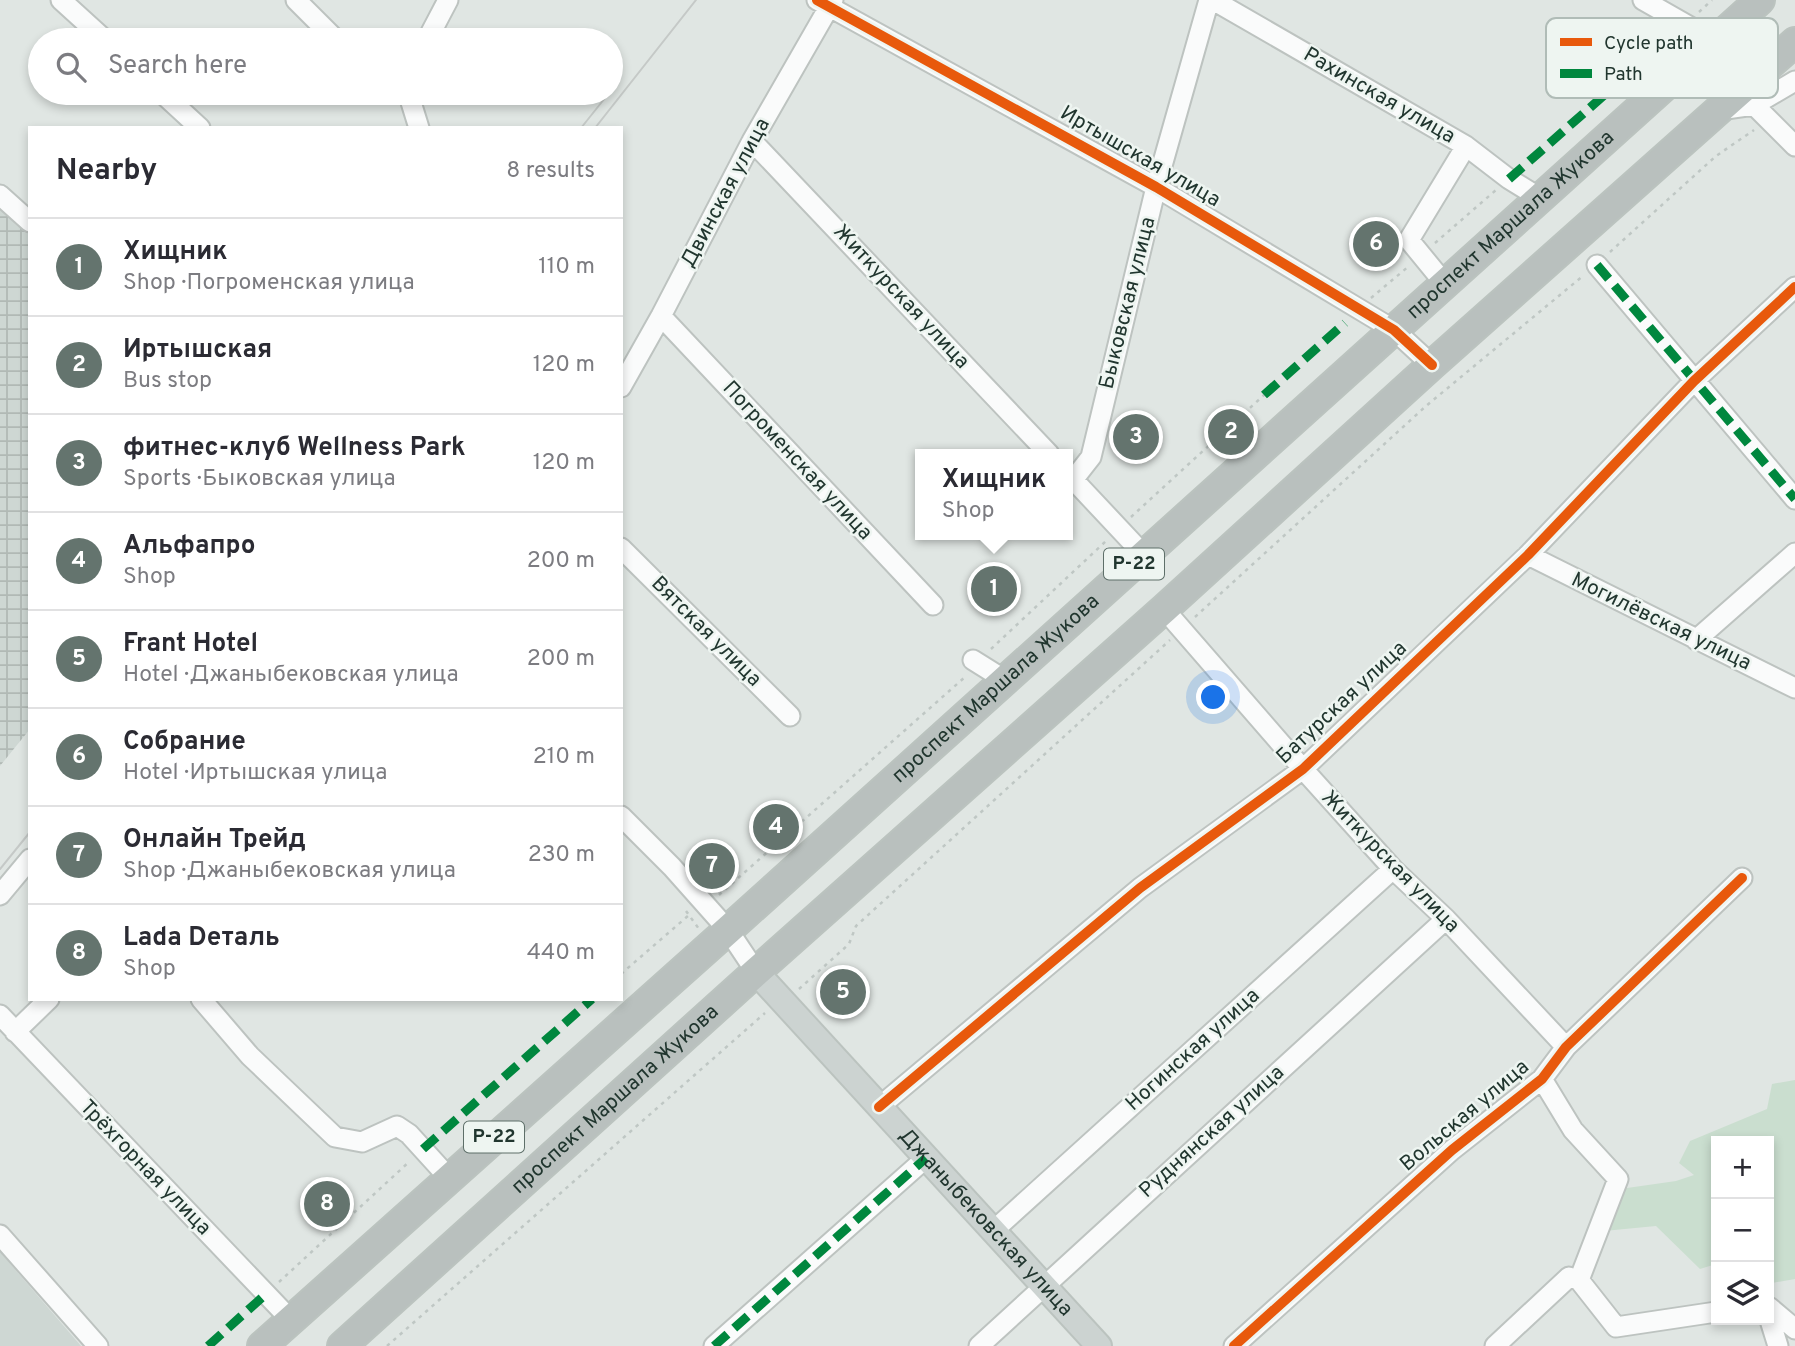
<!DOCTYPE html>
<meta charset="utf-8">
<style>
:root{--surface:#fff;--page:#f2f2f3;--text:#2b2b33;--muted:#7c7c81;--line:#e1e1e2;--accent:#64746e}
body{margin:0;font-family:Overpass,sans-serif;background:var(--page);color:var(--text)}
.controls{position:absolute;right:21px;bottom:21px;display:grid;overflow:hidden;border-radius:0px;box-shadow:0 4px 10px #0003}
.controls button{width:63px;height:63px;display:grid;place-items:center;padding:0;border:0;border-bottom:2px solid var(--line);background:var(--surface);color:var(--text);font:35px sans-serif}
.you{position:absolute;left:1214px;top:698px;width:24px;height:24px;margin:-18px;border:5px solid #fff;border-radius:50%;background:#1a73e8;box-shadow:0 0 0 10px #1a73e833}
.badge{display:grid;place-items:center;width:46px;height:46px;border-radius:50%;background:var(--accent);color:#fff;font-size:23px;font-weight:700}
.pin{position:absolute;translate:-50% -50%;border:4px solid #fff;box-shadow:0 2px 7px #0006}
.popup{position:absolute;left:915px;top:449px;width:158px;height:91px;box-sizing:border-box;display:grid;place-content:center;border-radius:0px;background:var(--surface);filter:drop-shadow(0 2px 5px #0005);font-size:23px;white-space:nowrap;color:var(--muted)}
.popup b{font-size:26px;color:var(--text)}
.popup::after{content:'';position:absolute;left:50%;top:100%;margin-left:-14px;border:14px solid transparent;border-top-color:var(--surface)}
.list{margin:0;padding:0;list-style:none}
h2{display:flex;justify-content:space-between;align-items:center;height:91px;margin:0;padding:0 28px;font-size:30px}
h2 small{font-size:23px;font-weight:400;color:var(--muted)}
.list li{display:grid;grid-template-columns:46px 1fr auto;gap:21px;align-items:center;box-sizing:border-box;height:98px;padding:0 28px;border-top:2px solid var(--line)}
.list b{display:block;font-size:26px;white-space:nowrap}
.list p{margin:0;font-size:23px;white-space:nowrap;color:var(--muted)}
.list em{font-size:23px;font-style:normal;color:var(--muted)}
.icon{flex:none;width:38px;height:38px;fill:none;stroke:currentColor;stroke-width:2;stroke-linecap:round;stroke-linejoin:round}
.map{position:relative;flex:none;width:1795px;height:1346px;overflow:hidden}
.search{position:absolute;background:var(--surface);box-shadow:0 4px 10px #0003;left:28px;top:28px;width:595px;height:77px;display:flex;align-items:center;gap:18px;box-sizing:border-box;padding:0 24px;border-radius:38px;color:var(--muted);font-size:26px}
.panel{position:absolute;background:var(--surface);box-shadow:0 4px 10px #0003;left:28px;top:126px;width:595px;height:875px;border-radius:0px}
.map>svg:first-child{display:block}
</style>
<div class="map">
<svg width="1795" height="1346" viewBox="0 0 1795 1346">
<defs>
<pattern id="industrial-grid" width="8" height="8" patternUnits="userSpaceOnUse" patternTransform="scale(1.75)"><rect width="8" height="8" fill="#ced7d3"/><path d="M0 4h8M4 0v8" fill="none" stroke="#b1b9b5"/></pattern>
</defs>
<rect width="100%" height="100%" fill="#e0e6e3"/>
<path fill="#ced7d3" d="M0 1252 81 1346H0Z"/>
<path fill="url(#industrial-grid)" d="M0 204 30 230V729L0 766Z"/>
<path fill="#cadecf" d="M1795 1080V1279L1772 1283V1255L1769 1254V1141H1716V1264L1700 1269 1656 1226 1604 1231 1620 1189 1676 1181 1694 1175 1679 1163 1690 1141 1767 1109 1772 1084Z"/>
<g fill="none" stroke-linecap="round" stroke-linejoin="round">
<defs>
<path id="minor" d="M61 0 105 40
M296 0 336 40
M817 0 1156 187 1394 330 1432 365
M1213 0 1466 146 1509 179 1540 198
M1643 0 1715 41
M427 40 448 0
M162 93 200 128
M410 93V99L419 128
M1754 105 1795 146
M1719 110 1754 105 1795 81
M752 141 1049 454
M0 195 30 222
M1597 265 1795 499
M1445 284 1409 240 1466 146
M661 316 933 605
M621 387 661 316 752 141 833 0
M1068 474 1144 555
M1073 480 1091 457 1156 187 1209 0
M621 548 790 716
M1528 555 1795 688
M1164 609 1303 769 1393 869 1446 919 1566 1047
M1696 640 1795 553
M973 660 1005 680
M621 816 672 867 728 930 756 972
M0 895 30 859
M201 999 250 1056 335 1137 362 1142 397 1126 409 1134 449 1178
M0 1015 291 1320
M15 1032 49 999
M1542 1079 1573 1130 1618 1179 1579 1280
M879 1107 1140 888 1303 769 1528 555 1694 381 1795 287
M993 1231 1393 869
M0 1235 98 1346
M1769 1307 1795 1329
M1769 1317 1778 1346
M714 1346 926 1158
M979 1346 1446 919
M1234 1346 1452 1150 1542 1079 1566 1047 1742 878
M1495 1346 1569 1277 1579 1280 1616 1327 1716 1312"/>
<g id="major">
<path id="s1" d="M756 972 1099 1346"/>
</g>
<g id="highway">
<path id="s2" d="M262 1346 728 930 1760 0"/>
<path id="s3" d="M342 1346 756 972 1164 609 1432 365 1795 42"/>
</g>
</defs>
<use href="#minor" stroke="#bdc3c0" stroke-width="23"/>
<use href="#major" stroke="#bbc3bf" stroke-width="28"/>
<use href="#highway" stroke="#bbc3bf" stroke-width="32"/>
<path stroke="#bfc7c4" stroke-width="2.5" stroke-dasharray="3.5 5" stroke-linecap="butt" d="M1699 12 1712 0
M1435 243 1496 190
M1610 252 1716 156 1754 130
M1371 298 1409 266
M1131 517 1264 395
M1195 617 1426 406 1584 275
M991 649 1106 541
M719 895 965 677
M686 911 699 929
M621 974 689 915
M799 989 849 944 856 926 1170 640
M279 1282 410 1161
M387 1346 765 1013"/>
<use href="#minor" stroke="#fafbfb" stroke-width="19"/>
<use href="#major" stroke="#ccd3d1" stroke-width="24"/>
<use href="#highway" stroke="#b9c0be" stroke-width="28"/>
<path stroke="#c5c9c7" stroke-width="2" d="M581 128 609 93
M595 128 696 0
M0 869 30 832"/>
<path stroke="#00873e" stroke-width="9" stroke-dasharray="18 9" stroke-linecap="butt" d="M1509 179 1685 24
M1597 265 1795 499
M1264 395 1345 323
M423 1149 592 999
M208 1346 266 1294
M714 1346 926 1158"/>
<defs>
<path id="cycleway" d="M817 0 1156 187 1394 330 1432 365
M879 1107 1140 888 1303 769 1528 555 1694 381 1795 287
M1234 1346 1452 1150 1542 1079 1566 1047 1742 878"/>
</defs>
<use href="#cycleway" stroke="#eef5f1" stroke-width="15"/>
<use href="#cycleway" stroke="#e8590c" stroke-width="10"/>
</g>
<g text-anchor="middle" dominant-baseline="central" stroke-width="5" stroke-linejoin="round" paint-order="stroke">
<g fill="#eef5f1" stroke="#5e6f69" stroke-width="2">
<rect x="1104" y="548.5" width="60" height="31" rx="5"/>
<rect x="464" y="1121.5" width="60" height="31" rx="5"/>
</g>
<g font-size="19" font-weight="bold" fill="#21362f">
<text x="1134" y="564">Р-22</text>
<text x="494" y="1137">Р-22</text>
</g>
<g font-size="21" fill="#21362f" stroke="#eef5f1">
<text transform="translate(1379 96) rotate(30)">Рахинская улица</text>
<text transform="translate(1140 157) rotate(30)">Иртышская улица</text>
<text transform="translate(726 193) rotate(-62)">Двинская улица</text>
<text stroke="none"><textPath href="#s2" startOffset="1678">проспект Маршала Жукова</textPath></text>
<text transform="translate(901 297) rotate(47)">Житкурская улица</text>
<text transform="translate(1128 303) rotate(-76)">Быковская улица</text>
<text transform="translate(797 461) rotate(47)">Погроменская улица</text>
<text transform="translate(1661 622) rotate(26)">Могилёвская улица</text>
<text transform="translate(706 632) rotate(45)">Вятская улица</text>
<text stroke="none"><textPath href="#s2" startOffset="985">проспект Маршала Жукова</textPath></text>
<text transform="translate(1342 703) rotate(-43)">Батурская улица</text>
<text transform="translate(1390 862) rotate(46)">Житкурская улица</text>
<text transform="translate(1193 1050) rotate(-42)">Ногинская улица</text>
<text stroke="none"><textPath href="#s3" startOffset="368">проспект Маршала Жукова</textPath></text>
<text transform="translate(1465 1116) rotate(-40)">Вольская улица</text>
<text transform="translate(1212 1132) rotate(-42)">Руднянская улица</text>
<text transform="translate(145 1168) rotate(46)">Трёхгорная улица</text>
<text stroke="none"><textPath href="#s1" startOffset="340">Джаныбековская улица</textPath></text>
</g>
</g>
<rect x="1546" y="18" width="232" height="80" rx="10" fill="#eef5f1" stroke="#b0bcb7" stroke-width="2"/>
<rect x="1560" y="38" width="32" height="8" fill="#e8590c"/>
<rect x="1560" y="69" width="32" height="9" fill="#00873e"/>
<g font-size="19" fill="#21362f">
<text x="1604" y="49">Cycle path</text>
<text x="1604" y="80">Path</text>
</g>
</svg>
<div class="controls">
<button>+</button>
<button>−</button>
<button><svg class="icon" aria-label="layers" viewBox="0 0 24 24"><path d="M12 4l9 5-9 5-9-5zM3 14l9 5 9-5"/></svg></button>
</div>
<div class="you"></div>
<div class="pin badge" style="left:994px;top:589px">1</div>
<div class="popup"><b>Хищник</b>Shop</div>
<div class="pin badge" style="left:1231px;top:432px">2</div>
<div class="pin badge" style="left:1136px;top:437px">3</div>
<div class="pin badge" style="left:776px;top:827px">4</div>
<div class="pin badge" style="left:843px;top:992px">5</div>
<div class="pin badge" style="left:1376px;top:244px">6</div>
<div class="pin badge" style="left:712px;top:866px">7</div>
<div class="pin badge" style="left:327px;top:1204px">8</div>
<div class="search"><svg class="icon" aria-label="search" viewBox="0 0 24 24"><circle cx="10" cy="10" r="6"/><path d="M15 15l6 6"/></svg>Search here</div>
<section class="panel">
<h2>Nearby<small>8 results</small></h2>
<ul class="list">
<li><span class="badge">1</span><div><b>Хищник</b><p>Shop · Погроменская улица</p></div><em>110 m</em></li>
<li><span class="badge">2</span><div><b>Иртышская</b><p>Bus stop</p></div><em>120 m</em></li>
<li><span class="badge">3</span><div><b>фитнес-клуб Wellness Park</b><p>Sports · Быковская улица</p></div><em>120 m</em></li>
<li><span class="badge">4</span><div><b>Альфапро</b><p>Shop</p></div><em>200 m</em></li>
<li><span class="badge">5</span><div><b>Frant Hotel</b><p>Hotel · Джаныбековская улица</p></div><em>200 m</em></li>
<li><span class="badge">6</span><div><b>Собрание</b><p>Hotel · Иртышская улица</p></div><em>210 m</em></li>
<li><span class="badge">7</span><div><b>Онлайн Трейд</b><p>Shop · Джаныбековская улица</p></div><em>230 m</em></li>
<li><span class="badge">8</span><div><b>Lada Dеталь</b><p>Shop</p></div><em>440 m</em></li>
</ul>
</section>
</div>
